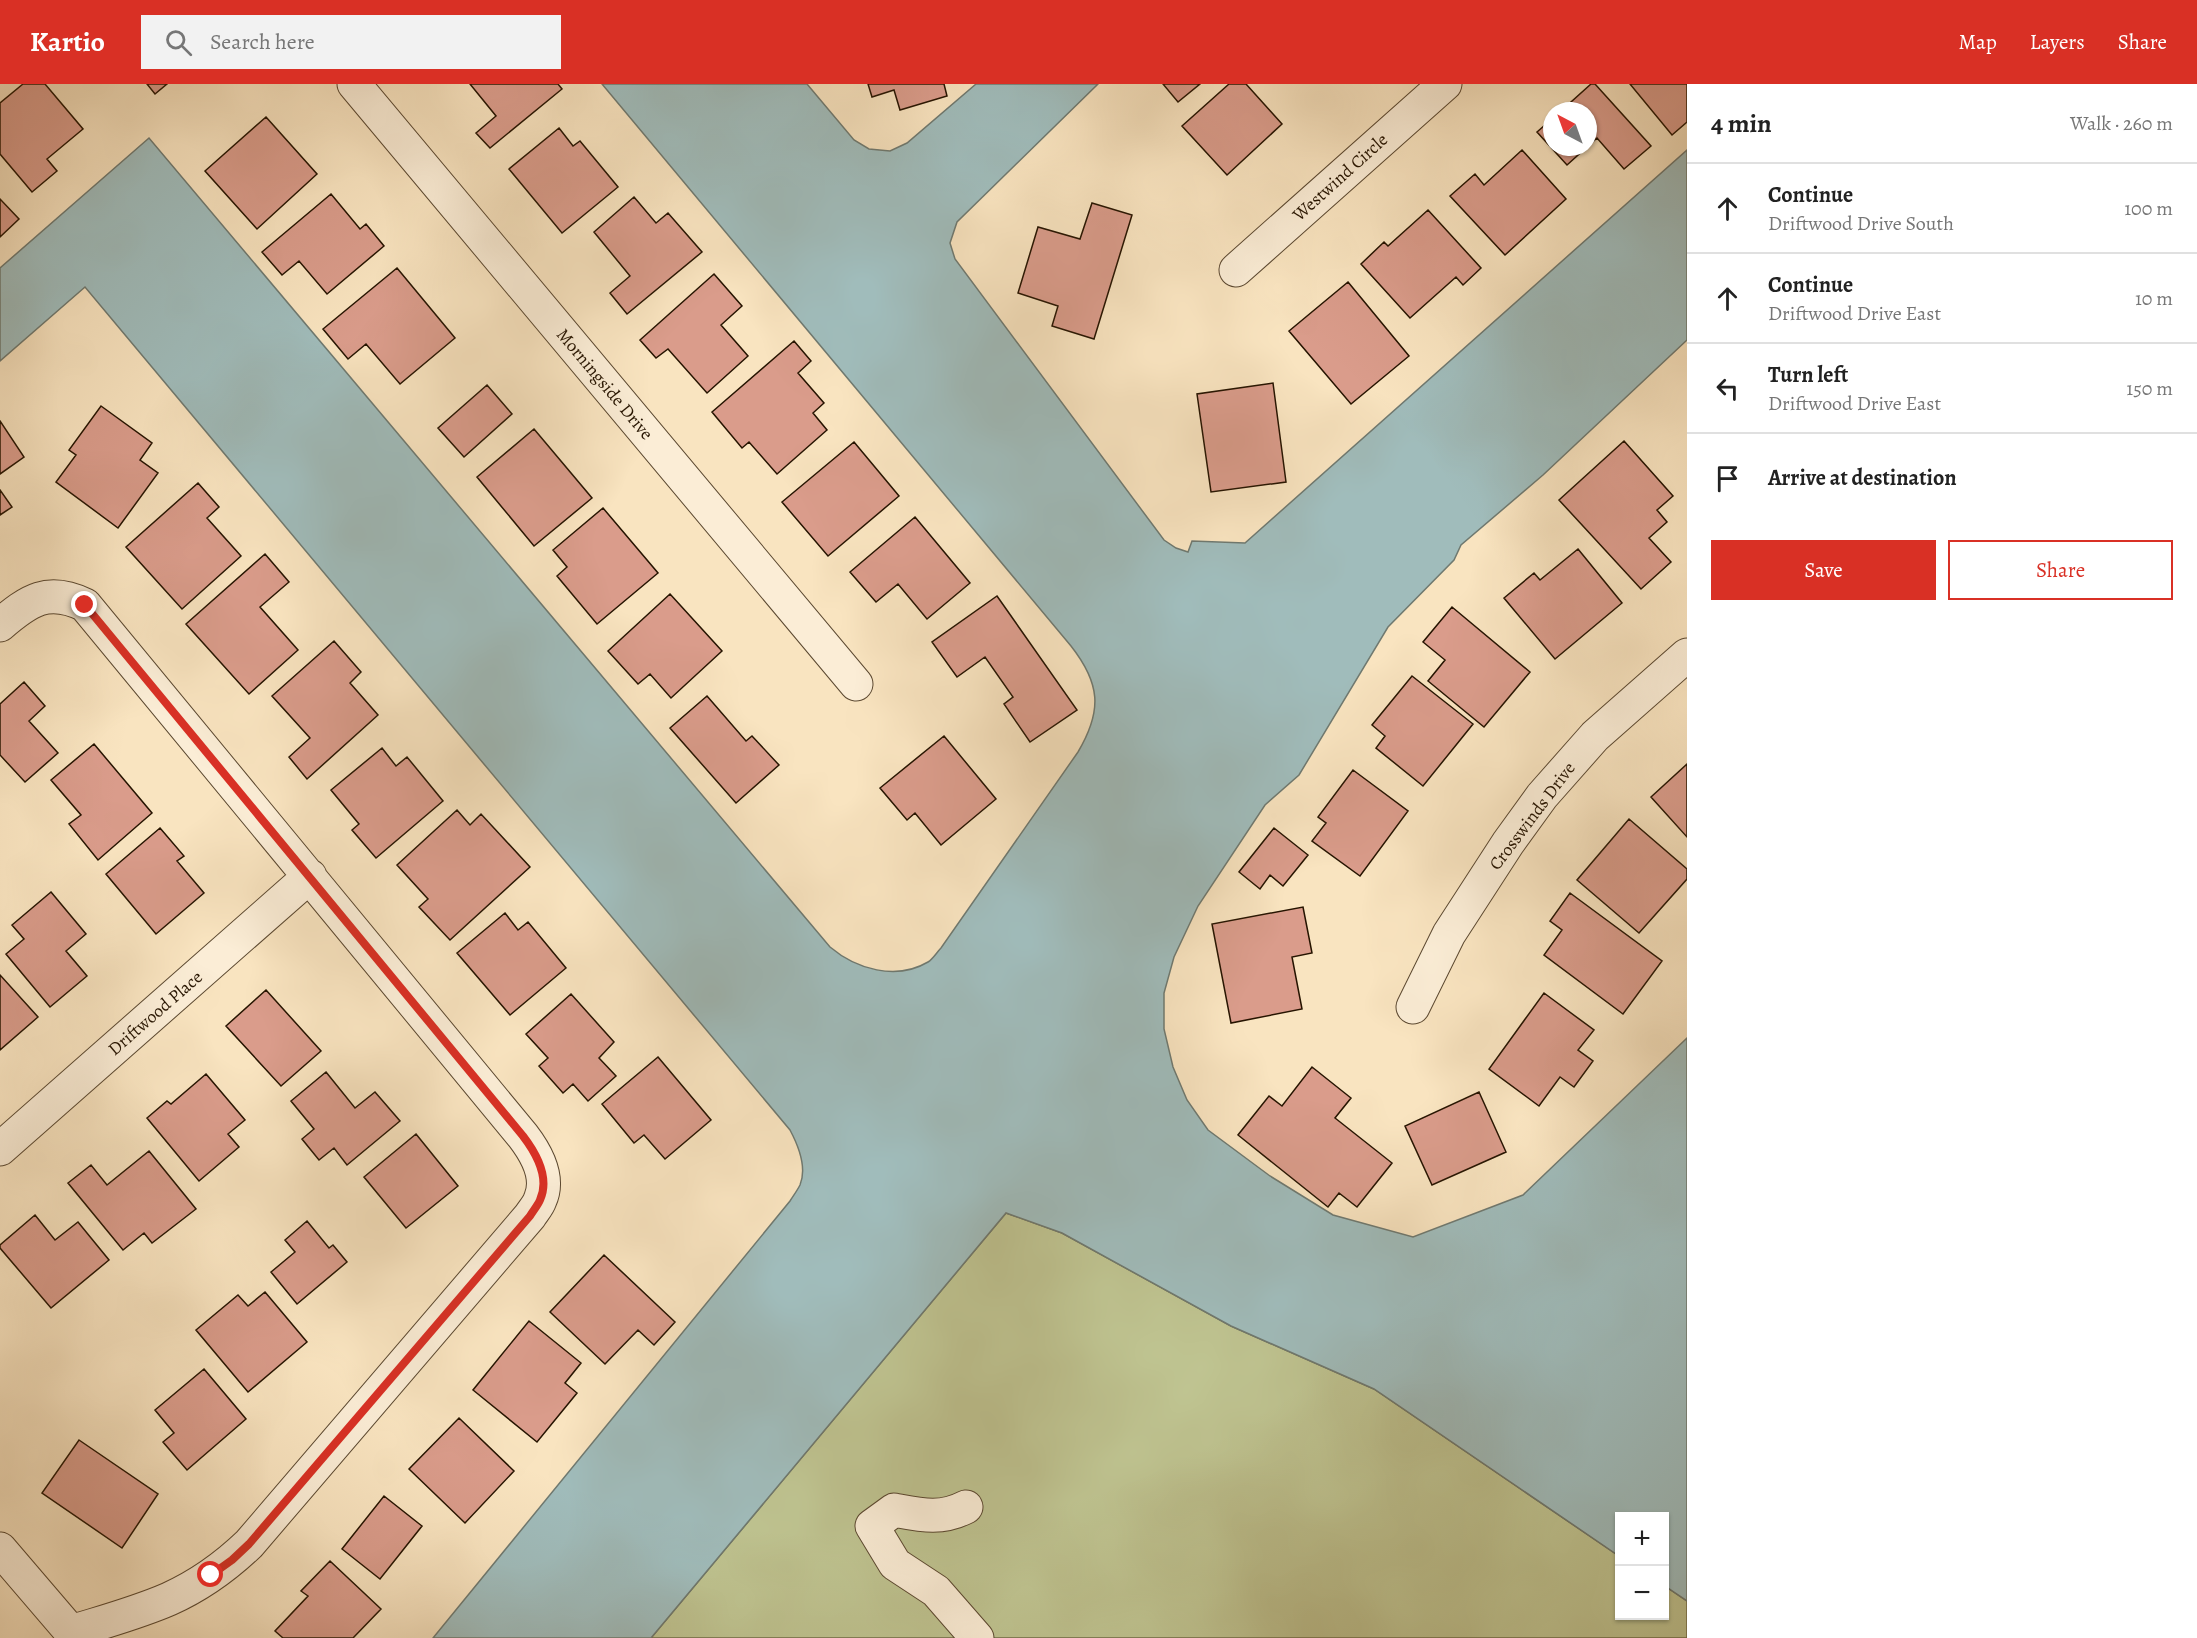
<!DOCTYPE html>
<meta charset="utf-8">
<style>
:root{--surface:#fff;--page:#f2f2f2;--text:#222;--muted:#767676;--line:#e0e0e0;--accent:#d93025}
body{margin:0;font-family:Alegreya,serif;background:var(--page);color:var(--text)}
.controls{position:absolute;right:18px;bottom:18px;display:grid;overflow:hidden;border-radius:0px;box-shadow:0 2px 4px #0004}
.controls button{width:54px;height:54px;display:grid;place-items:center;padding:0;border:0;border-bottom:2px solid var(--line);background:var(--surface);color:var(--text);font:30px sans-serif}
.compass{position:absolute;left:1543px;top:18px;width:54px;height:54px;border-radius:50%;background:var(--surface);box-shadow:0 2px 4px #0004;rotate:319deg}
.stop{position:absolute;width:18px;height:18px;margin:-14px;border:4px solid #d93025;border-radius:50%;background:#fff}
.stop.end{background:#d93025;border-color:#fff;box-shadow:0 2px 6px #0008}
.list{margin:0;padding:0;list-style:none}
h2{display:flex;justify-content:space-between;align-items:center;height:78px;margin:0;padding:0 24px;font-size:26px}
h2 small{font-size:20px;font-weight:400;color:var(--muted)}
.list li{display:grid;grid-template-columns:39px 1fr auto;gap:18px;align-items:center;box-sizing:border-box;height:90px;padding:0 24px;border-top:2px solid var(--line)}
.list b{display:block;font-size:22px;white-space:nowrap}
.list p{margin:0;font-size:20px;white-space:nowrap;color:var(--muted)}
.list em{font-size:20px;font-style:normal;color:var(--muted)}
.actions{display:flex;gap:12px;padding:18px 24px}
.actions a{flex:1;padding:14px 0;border:2px solid var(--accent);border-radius:0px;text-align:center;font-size:21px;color:var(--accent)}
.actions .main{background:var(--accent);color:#fff}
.icon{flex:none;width:33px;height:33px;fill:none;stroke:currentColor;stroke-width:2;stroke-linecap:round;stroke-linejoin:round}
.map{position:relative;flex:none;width:1687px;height:1554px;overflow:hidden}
header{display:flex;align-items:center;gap:36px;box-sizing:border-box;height:84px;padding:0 30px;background:var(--accent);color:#fff}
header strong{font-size:28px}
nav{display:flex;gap:33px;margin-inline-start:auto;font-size:21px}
.search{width:420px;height:54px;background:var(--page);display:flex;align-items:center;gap:15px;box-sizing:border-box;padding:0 21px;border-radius:0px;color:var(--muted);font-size:22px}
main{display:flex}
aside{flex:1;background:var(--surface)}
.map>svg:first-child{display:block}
</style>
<header>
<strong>Kartio</strong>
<div class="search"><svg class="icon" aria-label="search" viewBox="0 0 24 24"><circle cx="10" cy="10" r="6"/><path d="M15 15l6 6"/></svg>Search here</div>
<nav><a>Map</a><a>Layers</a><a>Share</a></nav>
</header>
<main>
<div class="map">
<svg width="1687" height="1554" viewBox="0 0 1687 1554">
<rect width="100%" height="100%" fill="#f9e4c0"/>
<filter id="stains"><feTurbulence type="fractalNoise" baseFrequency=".00333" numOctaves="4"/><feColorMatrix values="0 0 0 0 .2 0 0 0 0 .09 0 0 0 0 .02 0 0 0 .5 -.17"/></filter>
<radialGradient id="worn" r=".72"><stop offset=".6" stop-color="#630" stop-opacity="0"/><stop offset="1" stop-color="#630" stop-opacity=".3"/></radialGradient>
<path fill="#bfc491" stroke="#726c48" stroke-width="1.5" d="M1006 1129 1062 1149 1231 1242 1374 1305 1619 1472 1620 1532H1664L1665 1502 1687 1517V1554H651Z"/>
<path fill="#a0bcbb" stroke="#6f7970" stroke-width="1.5" d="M602 0H807L854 56 869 65 890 67 907 59 976 0H1098L957 138 950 159 955 175 1164 456 1176 464 1188 468 1192 457 1245 459 1687 66V256L1543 391 1461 461 1454 476 1388 543 1299 691 1265 721 1198 822 1174 873 1164 909V945L1173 983 1187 1016 1208 1046 1270 1092 1333 1131 1413 1153 1523 1111 1687 954V1517L1665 1502 1664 1432H1620L1619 1472 1374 1305 1231 1242 1062 1149 1006 1129 651 1554H433L790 1117C793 1112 797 1107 800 1101 807 1084 798 1061 790 1046L85 203 0 277V184L149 54 830 863C856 885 896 897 928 878 933 875 937 868 941 864L1078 668C1103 626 1100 599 1071 562Z"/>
<path fill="#da9c8b" stroke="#261400" stroke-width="1.5" d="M23 0H45L83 45 47 75 57 87 32 108 0 70V19Z
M147 0H167L155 10Z
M470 0H558L562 5 490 64 476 49 496 32Z
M868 0H944L947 12 900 26 894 6 872 13Z
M1163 0H1200L1178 18Z
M1229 0H1246L1282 40 1227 91 1182 42Z
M1591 0H1595L1651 62 1624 85 1597 54 1588 62V27H1561Z
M1630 0H1687V38L1672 51Z
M266 33 317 90 257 145 205 87Z
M1552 35V63H1587L1567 81 1537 48Z
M559 44 573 62 580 57 618 103 562 149 509 85Z
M1522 66 1566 115 1505 171 1450 112 1475 90 1484 101Z
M331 110 360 145 366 140 384 162 327 210 299 177 282 191 262 168Z
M634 113 656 139 668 129 702 168 627 230 610 209 630 192 594 148Z
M0 115 19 135 0 153Z
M1092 119 1132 131 1094 255 1052 242 1058 222 1018 209 1038 143 1080 155Z
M1428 126 1481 184 1463 201 1456 193 1410 234 1361 180 1384 158 1388 162Z
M397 184 455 254 400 300 366 260 348 275 323 245Z
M714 190 742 222 721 241 748 272 707 309 668 265 656 274 640 256Z
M1348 198 1409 272 1351 320 1289 247Z
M794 257 811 277 798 289 824 319 813 329 827 346 777 390 749 358 742 364 712 328Z
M1273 299 1286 398 1211 408 1197 310Z
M487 301 512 330 464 373 438 344Z
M101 322 152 359 140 376 158 389 118 444 56 398 76 371 69 366Z
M0 337 24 373 0 390Z
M534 345 592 414 534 462 477 393Z
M1624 357 1673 412 1657 426 1667 438 1649 454 1671 478 1641 505 1559 416Z
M854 358 899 412 828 472 782 418Z
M198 399 219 423 207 434 241 472 182 525 126 463Z
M0 406 12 423 0 431Z
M603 424 658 489 597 540 557 492 567 483 553 466Z
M915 433 970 499 927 535 898 500 876 518 850 488Z
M1578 465 1622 519 1555 575 1504 514 1534 489 1540 496Z
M265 470 289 498 260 523 298 566 249 610 186 540Z
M670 510 722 567 671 614 650 590 638 600 608 567Z
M997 512 1077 626 1030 658 1004 620 1013 613 985 573 957 593 932 558Z
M1452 523 1530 588 1484 643 1428 597 1445 576 1423 558Z
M334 557 361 588 350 599 378 631 307 695 289 673 310 654 272 612Z
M1412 592 1473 640 1423 702 1376 664 1385 652 1372 641Z
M24 598 45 622 29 637 58 669 25 698 0 671V620Z
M707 612 746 657 752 652 779 681 736 719 670 644Z
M944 652 996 715 941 761 915 729 907 736 880 704Z
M94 660 152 729 98 776 69 740 81 731 51 696Z
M382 664 396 682 407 673 443 717 376 774 352 746 359 740 331 706Z
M1687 680V753L1651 713Z
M1353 686 1408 727 1360 792 1312 757 1326 739 1318 733Z
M457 726 470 741 481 730 530 783 450 856 419 823 428 815 397 781Z
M1629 735 1687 785V795L1639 849 1577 796Z
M160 744 184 772 177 777 204 809 156 850 106 790Z
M1274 744 1308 771 1283 802 1270 791 1260 805 1239 788Z
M51 808 86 850 66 867 87 892 50 923 6 870 24 855 12 841Z
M1570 809 1662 877 1623 930 1544 871 1562 846 1550 837Z
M1303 823 1312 869 1292 873 1302 925 1231 939 1212 840Z
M505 829 518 846 528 838 566 884 510 931 457 869Z
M0 891 38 933 0 966Z
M266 906 321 967 281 1002 226 942Z
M1544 909 1594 946 1578 966 1593 977 1574 1003 1560 993 1539 1022 1489 985Z
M571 910 614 958 599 974 616 992 588 1017 573 1000 563 1009 539 982 548 974 526 950Z
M658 973 711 1036 665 1075 644 1051 634 1059 602 1020Z
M1312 983 1351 1014 1335 1034 1392 1079 1357 1123 1339 1109 1328 1123 1238 1051 1269 1012 1282 1022Z
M326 988 355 1024 375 1008 400 1037 347 1081 334 1064 319 1076 302 1055 314 1045 291 1017Z
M206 990 245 1036 228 1050 239 1063 199 1097 147 1034 167 1017 171 1020Z
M1479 1008 1506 1068 1432 1101 1405 1042Z
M416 1050 458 1102 406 1144 364 1093Z
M149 1067 196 1125 152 1159 144 1149 123 1166 68 1099 91 1081 107 1101Z
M35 1131 55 1156 78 1138 109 1176 51 1224 0 1164V1161Z
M307 1137 329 1164 333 1161 347 1178 297 1220 271 1188 295 1168 285 1156Z
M604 1171 675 1238 654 1261 638 1246 605 1280 550 1228Z
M265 1208 307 1258 248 1308 196 1246 238 1211 248 1222Z
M529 1237 581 1279 565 1299 577 1309 537 1358 473 1306Z
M204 1285 246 1335 187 1386 163 1358 174 1349 155 1326Z
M459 1334 514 1387 465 1439 409 1385Z
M79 1356 158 1410 122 1464 42 1409Z
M384 1412 422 1442 380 1495 342 1465Z
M330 1477 381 1525 353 1554H283L275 1547 308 1512 301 1507Z"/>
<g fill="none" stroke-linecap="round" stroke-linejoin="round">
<defs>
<path id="minor" d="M354 0 856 600
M1236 186 1445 0
M0 541C29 516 48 503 85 521L523 1052C536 1069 550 1094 540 1116 538 1122 533 1127 530 1132L249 1460C226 1482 198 1502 169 1515 137 1529 103 1538 71 1548
M1413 923 1449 850 1508 759 1542 712 1595 652 1687 571
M0 1065 310 792
M966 1423C941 1436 921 1431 894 1426L872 1442 895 1480 936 1507 977 1554
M0 1465 71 1548"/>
</defs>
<use href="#minor" stroke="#5b4830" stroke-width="35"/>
<use href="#minor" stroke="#fbedd6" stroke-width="33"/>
</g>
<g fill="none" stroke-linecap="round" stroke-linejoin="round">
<path stroke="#d93025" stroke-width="8" d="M85 521 523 1052C536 1069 550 1094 540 1116 538 1121 533 1127 530 1132L249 1460 232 1476 211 1491"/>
</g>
<g text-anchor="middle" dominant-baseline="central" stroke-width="4.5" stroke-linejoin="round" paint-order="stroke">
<g font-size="18" fill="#261400" stroke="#fbedd6">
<text transform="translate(1340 93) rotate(-42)">Westwind Circle</text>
<text transform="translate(605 300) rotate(50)">Morningside Drive</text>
<text transform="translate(1532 732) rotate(-53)">Crosswinds Drive</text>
<text transform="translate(155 929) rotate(-41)">Driftwood Place</text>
</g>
</g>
<rect width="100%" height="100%" filter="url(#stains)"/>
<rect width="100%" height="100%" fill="url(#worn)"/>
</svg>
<div class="controls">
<button>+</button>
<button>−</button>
</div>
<svg class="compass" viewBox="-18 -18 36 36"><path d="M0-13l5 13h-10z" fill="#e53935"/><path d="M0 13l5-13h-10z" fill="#767676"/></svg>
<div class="stop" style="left:211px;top:1491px"></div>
<div class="stop end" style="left:85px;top:521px"></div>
</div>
<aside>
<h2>4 min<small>Walk · 260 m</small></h2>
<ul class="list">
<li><svg class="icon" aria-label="ahead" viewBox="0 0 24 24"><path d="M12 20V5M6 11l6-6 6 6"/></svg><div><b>Continue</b><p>Driftwood Drive South</p></div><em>100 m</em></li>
<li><svg class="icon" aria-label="ahead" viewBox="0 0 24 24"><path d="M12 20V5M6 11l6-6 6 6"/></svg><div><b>Continue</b><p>Driftwood Drive East</p></div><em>10 m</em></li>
<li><svg class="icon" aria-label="left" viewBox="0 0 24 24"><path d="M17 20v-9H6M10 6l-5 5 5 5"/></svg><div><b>Turn left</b><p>Driftwood Drive East</p></div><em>150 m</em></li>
<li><svg class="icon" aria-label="arrive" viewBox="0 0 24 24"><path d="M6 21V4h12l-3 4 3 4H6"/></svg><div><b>Arrive at destination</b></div></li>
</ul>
<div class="actions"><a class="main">Save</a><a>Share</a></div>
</aside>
</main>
